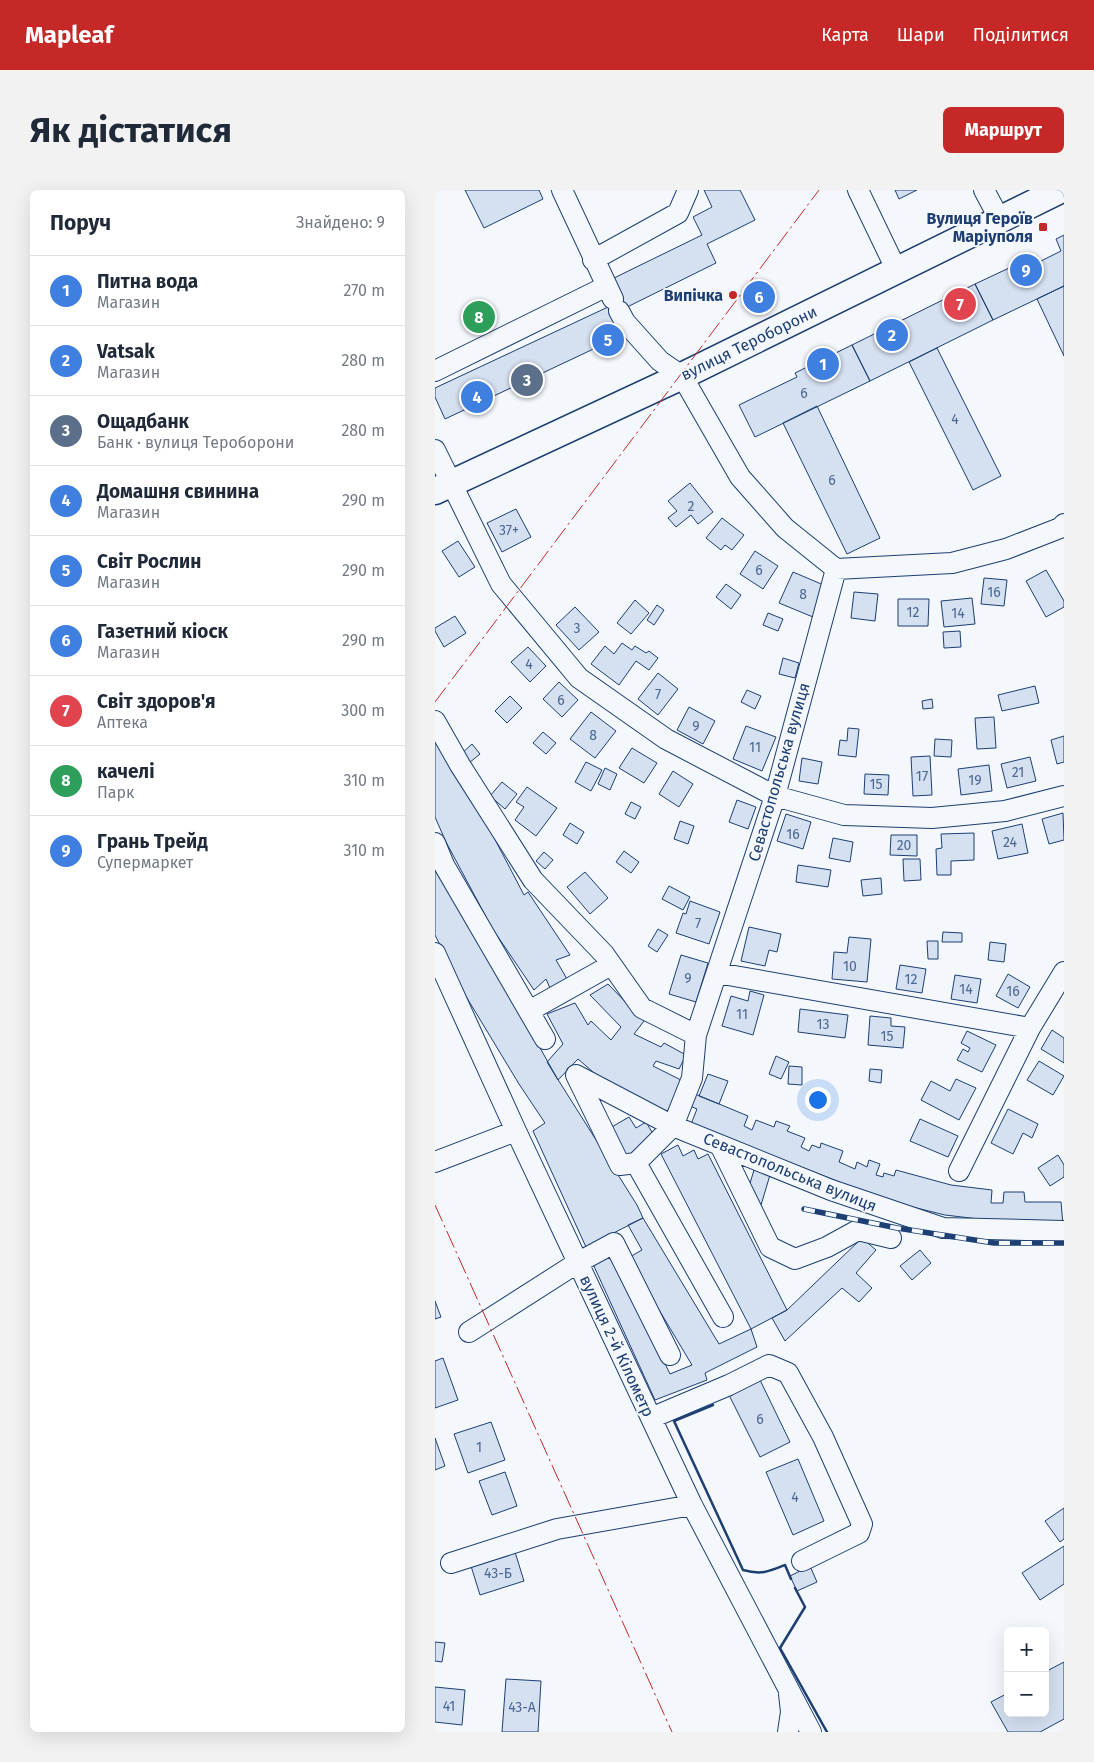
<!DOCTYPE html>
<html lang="uk">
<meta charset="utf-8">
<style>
:root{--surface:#fff;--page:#f2f2f3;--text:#1f2937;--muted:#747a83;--line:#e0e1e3;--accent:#c62828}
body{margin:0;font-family:"Fira Sans",sans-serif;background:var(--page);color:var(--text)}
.controls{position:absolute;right:15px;bottom:15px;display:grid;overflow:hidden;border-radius:8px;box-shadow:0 5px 20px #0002}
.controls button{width:45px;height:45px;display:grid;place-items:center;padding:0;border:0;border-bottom:1px solid var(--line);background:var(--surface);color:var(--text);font:25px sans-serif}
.you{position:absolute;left:382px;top:909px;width:18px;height:18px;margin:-12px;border:4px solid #fff;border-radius:50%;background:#1a73e8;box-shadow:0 0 0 8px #1a73e833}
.badge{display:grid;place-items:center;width:32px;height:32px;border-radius:50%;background:var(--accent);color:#fff;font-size:16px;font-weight:700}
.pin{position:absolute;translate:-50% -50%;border:2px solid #fff;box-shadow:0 1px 5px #0006}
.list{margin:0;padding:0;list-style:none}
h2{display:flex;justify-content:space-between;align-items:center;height:65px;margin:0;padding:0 20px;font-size:21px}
h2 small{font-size:16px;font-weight:400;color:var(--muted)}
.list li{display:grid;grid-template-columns:32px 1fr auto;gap:15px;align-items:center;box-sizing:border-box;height:70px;padding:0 20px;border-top:1px solid var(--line)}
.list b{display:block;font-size:19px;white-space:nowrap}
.list p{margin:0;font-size:16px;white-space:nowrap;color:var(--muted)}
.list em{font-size:16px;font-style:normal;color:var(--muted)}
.map{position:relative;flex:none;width:629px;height:1542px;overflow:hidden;border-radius:8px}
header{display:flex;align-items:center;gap:30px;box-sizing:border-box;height:70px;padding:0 25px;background:var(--accent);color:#fff}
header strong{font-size:24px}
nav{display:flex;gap:28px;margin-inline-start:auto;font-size:18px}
.intro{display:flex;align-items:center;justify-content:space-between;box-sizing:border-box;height:120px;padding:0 30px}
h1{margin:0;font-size:35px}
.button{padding:12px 22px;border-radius:8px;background:var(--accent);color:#fff;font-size:18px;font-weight:700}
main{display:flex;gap:30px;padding:0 30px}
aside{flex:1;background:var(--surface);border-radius:8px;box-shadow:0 5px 20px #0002}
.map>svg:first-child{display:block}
</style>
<header>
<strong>Mapleaf</strong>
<nav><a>Карта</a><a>Шари</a><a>Поділитися</a></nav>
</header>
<div class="intro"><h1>Як дістатися</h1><a class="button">Маршрут</a></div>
<main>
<aside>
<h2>Поруч<small>Знайдено: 9</small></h2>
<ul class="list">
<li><span class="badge" style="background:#3f7fe0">1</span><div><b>Питна вода</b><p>Магазин</p></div><em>270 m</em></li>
<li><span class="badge" style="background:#3f7fe0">2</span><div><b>Vatsak</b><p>Магазин</p></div><em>280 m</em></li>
<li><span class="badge" style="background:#5c6f8a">3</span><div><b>Ощадбанк</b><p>Банк · вулиця Тероборони</p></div><em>280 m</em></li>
<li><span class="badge" style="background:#3f7fe0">4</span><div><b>Домашня свинина</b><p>Магазин</p></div><em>290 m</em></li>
<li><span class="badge" style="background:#3f7fe0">5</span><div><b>Світ Рослин</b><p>Магазин</p></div><em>290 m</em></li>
<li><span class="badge" style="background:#3f7fe0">6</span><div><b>Газетний кіоск</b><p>Магазин</p></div><em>290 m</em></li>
<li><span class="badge" style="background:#e0444e">7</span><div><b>Світ здоров'я</b><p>Аптека</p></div><em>300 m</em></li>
<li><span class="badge" style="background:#2e9e5b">8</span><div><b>качелі</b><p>Парк</p></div><em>310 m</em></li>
<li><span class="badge" style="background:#3f7fe0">9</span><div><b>Грань Трейд</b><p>Супермаркет</p></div><em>310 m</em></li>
</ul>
</aside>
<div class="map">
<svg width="629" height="1542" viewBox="0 0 629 1542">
<rect width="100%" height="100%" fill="#f4f7fb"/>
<path fill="#d5e0f0" stroke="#1d3f73" d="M30 0H104L108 9 49 38Z
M269 0H305L320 30 272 54 281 73 176 125 173 117 177 89 267 45 258 27 277 17Z
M460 0H482L464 9Z
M629 45V96L558 130 540 94 589 71 592 78 626 61 621 49Z
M540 94 558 130 435 191 417 155Z
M629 96V166L602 109Z
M173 117 186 146 10 229 0 207V198Z
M417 155 435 191 320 247 304 215 362 187 360 183Z
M502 158 566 286 538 300 474 172Z
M382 216 445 348 412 364 348 233Z
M255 293 278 322 263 334 256 325 241 337 233 328 242 321 233 311Z
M81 319 96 347 67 362 52 333Z
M287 328 309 345 297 360 290 355 286 360 271 348Z
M23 351 40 377 24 387 7 361Z
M320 361 343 376 328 399 305 384Z
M611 380 629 411V417L611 427 591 391Z
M358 382 391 396 378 427 344 413Z
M549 388 572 390 569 416 546 414Z
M291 394 306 405 296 419 281 407Z
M419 402 443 404 440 431 416 428Z
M537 408 540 434 509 437 506 411Z
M463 409H494L493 436H463Z
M200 410 214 423 196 444 182 433Z
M222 415 229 420 219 435 212 430Z
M140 417 164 442 144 460 121 435Z
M333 423 348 429 343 441 328 435Z
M20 426 31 443 9 457 0 441V438Z
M525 441 526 457 509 458 508 442Z
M187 453 197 460 200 456 211 463 214 461 223 468 214 480 201 471 184 495 156 474 170 456 179 464Z
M93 457 111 476 95 492 76 472Z
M348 468 364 473 360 488 344 484Z
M223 483 243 499 223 525 203 509Z
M124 492 143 510 127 527 108 509Z
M600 496 604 513 567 521 563 505Z
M312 500 326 506 320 519 306 512Z
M75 506 87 518 72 533 60 521Z
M497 509 498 518 488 519 487 511Z
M254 517 280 531 268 554 242 540Z
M156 522 181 541 160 568 135 549Z
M559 527 561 558 542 559 540 528Z
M311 536 341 547 327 581 298 569Z
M413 538 424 539 421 567 403 565 405 550 412 551Z
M108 542 121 553 111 564 98 553Z
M0 544 43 617 89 705 93 702 135 765 121 770 132 789 115 798 111 789 99 800 57 738 11 652 0 627Z
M629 546V572L622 574 616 550Z
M500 549 517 550 516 567 499 566Z
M37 554 45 564 34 573 26 564Z
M197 558 222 573 209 593 184 578Z
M495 566 497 605 478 606 476 567Z
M595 567 601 591 572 598 566 574Z
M367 568 387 572 383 594 364 591Z
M151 572 167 580 156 601 140 592Z
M554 575 557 601 526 605 523 579Z
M170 578 182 584 175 600 163 594Z
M238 581 258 594 244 617 224 604Z
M430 584 454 585 453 605 429 604Z
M67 592 82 604 70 619 55 606Z
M92 597 122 618 101 646 80 630 89 617 81 612Z
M302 610 321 617 313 639 294 632Z
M196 612 206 617 200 629 190 624Z
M628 623 629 650 614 654 607 629Z
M351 624 376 632 368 659 342 651Z
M245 631 259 636 253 654 239 649Z
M135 633 149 642 142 654 128 645Z
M587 634 593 663 563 669 557 641Z
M539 643V670L516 671V685H502L501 659 507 658 506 644Z
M456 645H482V666L455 665Z
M398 648 418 652 415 672 394 668Z
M189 661 204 672 196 683 181 672Z
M109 662 118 670 110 679 101 671Z
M468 669H485L486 690 469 691Z
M0 672 122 888 202 1015 208 1028 151 1057 98 941 110 933 84 894 32 808 0 745Z
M363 675 396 680 393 697 361 692Z
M150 682 173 708 155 724 132 697Z
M446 688 447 704 428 706 426 690Z
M234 696 255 707 248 720 227 709Z
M255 711 285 722 274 754 241 743 248 723 251 724Z
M314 737 346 744 342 762 334 760 330 776 306 771Z
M223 739 233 745 222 762 213 756Z
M508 742 527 743V752H507Z
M414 747 436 749 432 792 397 789 399 762 412 763Z
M492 751H503V769H493Z
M555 752 571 754 569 772 553 770Z
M246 765 273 773 261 812 234 804Z
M465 775 491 779 487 803 461 799Z
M573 784 595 797 583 818 561 806Z
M520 785 546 789 542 813 516 809Z
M173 794 209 831 199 844 226 857 229 853 251 865 244 879 221 871 218 876 250 892 236 923 173 895 143 869 123 890 112 872 128 854 112 824 140 813 153 835 156 831 176 850 186 837 155 805Z
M315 801 329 805 318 845 287 836 296 806 313 811Z
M365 819 413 825 410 848 363 842Z
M435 826 456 828V836L470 837 468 858 433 855Z
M617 840 629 848V873L606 859Z
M532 841 561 855 547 882 522 870 528 859 533 862 535 858 526 853Z
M341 866 354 872 346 889 334 884Z
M604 871 629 886 618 905 592 890Z
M354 876 367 877V895L353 894Z
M435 879 447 880 446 893 434 891Z
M273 884 293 891 284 914 264 906Z
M521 889 541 898 524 930 486 910 496 891 515 901Z
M260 904 313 926 309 936 317 940 321 930 339 937 341 931 355 936 352 941 370 948 366 957 374 961 377 955 385 958 386 953 408 961 404 972 420 979 422 972 432 977 434 970 445 974 441 985 448 987 449 983 459 986 461 980 516 995 557 1000 556 1013H568L569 1002H589L590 1012H626L628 1035 569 1032 510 1025 453 1011 256 934 262 919 255 916Z
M573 919 603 934 597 948 588 943 578 964 556 953Z
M194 927 201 938 211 932 221 949 192 968 175 938Z
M485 929 523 946 513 967 475 951Z
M243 955 248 966 259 960 263 969 273 964 352 1120 316 1139 226 964Z
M623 965 629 975V987L615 996 603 978Z
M319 980 335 985 326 1015 310 1010Z
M208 1028 284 1154 316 1139 322 1157 270 1183 272 1190 220 1210 158 1074 177 1064 235 1184 257 1175 193 1068 207 1060 193 1035Z
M427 1048 441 1060 421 1083 437 1098 424 1112 407 1098 350 1151 337 1128 352 1120Z
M485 1060 496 1073 477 1090 465 1076Z
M0 1111 6 1127 0 1129Z
M8 1168 23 1210 0 1218V1171Z
M325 1190 355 1252 325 1267 294 1205Z
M56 1232 70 1270 33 1283 19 1244Z
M0 1248 10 1276 0 1280Z
M363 1269 389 1331 358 1345 331 1282Z
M70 1282 82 1316 57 1325 44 1291Z
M629 1318V1349L625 1352 610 1331Z
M629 1356V1394L605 1410 587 1383Z
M80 1362 89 1391 45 1405 36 1376Z
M375 1376 382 1392 362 1401 355 1386Z
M0 1452 10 1453 7 1472 0 1471Z
M629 1472V1529L605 1542H573L556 1512 573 1503V1523H610V1482Z
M71 1489 106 1491 103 1542H67Z
M0 1497 30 1500 27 1535 0 1532Z"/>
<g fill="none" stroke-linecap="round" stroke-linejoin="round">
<defs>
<path id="minor" d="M127 0 178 109
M423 0 462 81
M549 0 565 30
M158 70 243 23 253 0
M184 121 190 132 225 171 247 186 305 287 350 338 401 379 517 373 571 359 625 338 629 334
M0 181 172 96
M0 260 66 394 144 488 231 549 340 606 409 625 497 628 570 621 629 606
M401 379 340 606 261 845 257 888 238 936 396 1000 508 1038 629 1041
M0 531 25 575 98 690 169 764 207 818 261 845
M0 653 9 675 110 849
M0 763 81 941 257 1315 376 1542
M282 783 595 838 524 981
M94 821 176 775
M595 838 629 782
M285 955 335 1057 360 1069 392 1057 423 1040 456 1048
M0 972 81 941
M201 973 185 975 141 885 238 936 201 973 288 1127
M34 1142 142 1073 179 1053 235 1165
M216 1228 294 1195 334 1175 353 1183 388 1247 427 1334 424 1343 367 1371
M16 1373 122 1339 257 1315
M353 1542 356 1522 354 1504"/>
<path id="major" d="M0 301 247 186 625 0"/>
</defs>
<use href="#minor" stroke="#1d3f73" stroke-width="22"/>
<use href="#major" stroke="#1d3f73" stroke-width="29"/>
<use href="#minor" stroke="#f4f7fb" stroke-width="20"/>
<use href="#major" stroke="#f4f7fb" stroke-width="26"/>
<defs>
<path id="rail" d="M369 1019 462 1038 559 1053H629"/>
</defs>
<use href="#rail" stroke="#1d3f73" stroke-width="5.5"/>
<use href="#rail" stroke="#f4f7fb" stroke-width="4" stroke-dasharray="11" stroke-linecap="butt"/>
<path stroke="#1d3f73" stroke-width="2.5" d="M278 1215 239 1231 308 1380C326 1385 333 1382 350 1375L356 1389
M360 1398 370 1417 345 1458 392 1542"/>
<path stroke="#c62828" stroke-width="1" stroke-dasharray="18 4 2.5 4" stroke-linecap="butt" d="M0 512 384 0
M0 1015 237 1542"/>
</g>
<g fill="#c62828" stroke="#f4f7fb" stroke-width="2">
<rect x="603" y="32" width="10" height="10" rx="2.5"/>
<circle cx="298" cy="105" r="5"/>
</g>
<g text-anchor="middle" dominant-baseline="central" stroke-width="4" stroke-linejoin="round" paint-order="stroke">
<g font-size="14" fill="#4b6792">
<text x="369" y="203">6</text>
<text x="520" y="229">4</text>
<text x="397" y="290">6</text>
<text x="256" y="316">2</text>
<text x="74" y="340">37+</text>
<text x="324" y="380">6</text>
<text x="559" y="402">16</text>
<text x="368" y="404">8</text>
<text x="478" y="422">12</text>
<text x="523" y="423">14</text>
<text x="142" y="438">3</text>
<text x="94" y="474">4</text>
<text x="223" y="504">7</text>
<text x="126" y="510">6</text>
<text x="261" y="536">9</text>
<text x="158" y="545">8</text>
<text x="320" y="557">11</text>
<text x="583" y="582">21</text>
<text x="487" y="586">17</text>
<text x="540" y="590">19</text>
<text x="441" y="594">15</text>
<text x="358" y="644">16</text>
<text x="575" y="652">24</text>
<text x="469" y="655">20</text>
<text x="263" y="733">7</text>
<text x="415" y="776">10</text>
<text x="253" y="788">9</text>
<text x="476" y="789">12</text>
<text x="531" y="799">14</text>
<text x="578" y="801">16</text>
<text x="307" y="824">11</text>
<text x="388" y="834">13</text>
<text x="452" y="846">15</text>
<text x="325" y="1229">6</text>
<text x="44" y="1257">1</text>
<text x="360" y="1307">4</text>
<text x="63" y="1383">43-Б</text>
<text x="14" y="1516">41</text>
<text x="87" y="1517">43-А</text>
</g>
<g font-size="16" font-weight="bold" fill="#1d3f73" stroke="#f4f7fb" text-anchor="end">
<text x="598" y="28">Вулиця Героїв<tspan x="598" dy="18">Маріуполя</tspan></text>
<text x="288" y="105">Випічка</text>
</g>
<g font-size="16" fill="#1d3f73" stroke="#f4f7fb">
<text transform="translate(314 153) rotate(-26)">вулиця Тероборони</text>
<text transform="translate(344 582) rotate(-74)">Севастопольська вулиця</text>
<text transform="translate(355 982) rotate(22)">Севастопольська вулиця</text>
<text transform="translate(182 1156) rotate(65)">вулиця 2-й Кілометр</text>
</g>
</g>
</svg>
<div class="controls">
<button>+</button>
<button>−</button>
</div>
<div class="you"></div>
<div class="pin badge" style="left:388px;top:174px;background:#3f7fe0">1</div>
<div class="pin badge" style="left:457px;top:145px;background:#3f7fe0">2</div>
<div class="pin badge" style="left:92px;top:190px;background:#5c6f8a">3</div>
<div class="pin badge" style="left:42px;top:207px;background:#3f7fe0">4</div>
<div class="pin badge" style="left:173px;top:150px;background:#3f7fe0">5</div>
<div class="pin badge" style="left:324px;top:107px;background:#3f7fe0">6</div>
<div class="pin badge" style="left:525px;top:114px;background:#e0444e">7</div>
<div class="pin badge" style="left:44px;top:127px;background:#2e9e5b">8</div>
<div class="pin badge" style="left:591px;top:80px;background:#3f7fe0">9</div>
</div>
</main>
